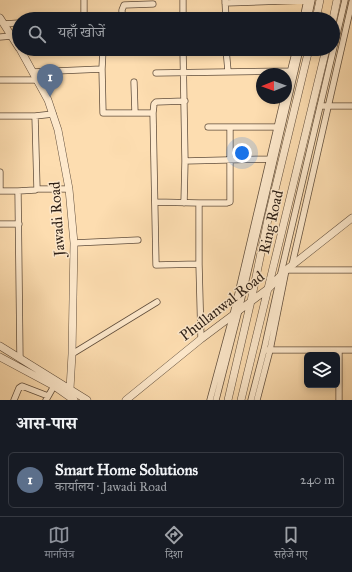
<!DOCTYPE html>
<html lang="hi">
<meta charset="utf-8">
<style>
:root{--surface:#171b24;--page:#242831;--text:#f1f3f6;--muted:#9ea1a6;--line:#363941;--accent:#8c9099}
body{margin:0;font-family:"IM FELL Great Primer","Noto Serif Devanagari",serif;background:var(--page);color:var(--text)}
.controls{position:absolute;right:12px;bottom:12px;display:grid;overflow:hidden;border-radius:6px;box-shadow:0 2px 6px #0003}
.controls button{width:36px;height:36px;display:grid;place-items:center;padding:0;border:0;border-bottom:1px solid var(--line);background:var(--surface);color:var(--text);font:20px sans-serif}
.compass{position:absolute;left:256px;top:68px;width:36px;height:36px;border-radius:50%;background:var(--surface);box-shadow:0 2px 6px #0003;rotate:269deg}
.you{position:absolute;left:242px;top:153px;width:14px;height:14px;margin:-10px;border:3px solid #fff;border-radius:50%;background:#1a73e8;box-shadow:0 0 0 6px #1a73e833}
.badge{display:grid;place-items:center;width:26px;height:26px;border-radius:50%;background:var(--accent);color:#fff;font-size:13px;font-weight:700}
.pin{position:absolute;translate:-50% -33px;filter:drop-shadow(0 1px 2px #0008)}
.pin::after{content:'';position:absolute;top:21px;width:14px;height:12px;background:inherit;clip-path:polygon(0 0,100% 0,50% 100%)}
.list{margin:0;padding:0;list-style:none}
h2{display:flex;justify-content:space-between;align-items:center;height:52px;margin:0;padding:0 16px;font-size:17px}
h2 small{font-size:13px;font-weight:400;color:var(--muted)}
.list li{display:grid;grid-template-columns:26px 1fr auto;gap:12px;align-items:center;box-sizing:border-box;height:56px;margin:0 8px 8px;padding:0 8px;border:1px solid var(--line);border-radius:6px}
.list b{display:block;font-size:15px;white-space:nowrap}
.list p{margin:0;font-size:13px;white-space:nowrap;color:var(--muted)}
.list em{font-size:13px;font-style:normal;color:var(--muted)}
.icon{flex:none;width:22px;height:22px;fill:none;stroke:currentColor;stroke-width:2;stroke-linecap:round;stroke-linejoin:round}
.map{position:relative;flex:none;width:352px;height:400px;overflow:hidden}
.search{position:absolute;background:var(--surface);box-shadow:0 2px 6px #0003;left:12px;right:12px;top:12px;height:44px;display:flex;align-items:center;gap:10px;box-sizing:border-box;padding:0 14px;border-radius:22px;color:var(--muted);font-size:15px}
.sheet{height:116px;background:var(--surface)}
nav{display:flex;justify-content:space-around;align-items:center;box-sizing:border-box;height:56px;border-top:1px solid var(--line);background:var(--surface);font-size:11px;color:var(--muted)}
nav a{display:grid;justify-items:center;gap:2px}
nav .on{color:var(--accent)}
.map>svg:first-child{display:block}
</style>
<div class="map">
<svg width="352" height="400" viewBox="0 0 352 400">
<rect width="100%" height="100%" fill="#fdddb0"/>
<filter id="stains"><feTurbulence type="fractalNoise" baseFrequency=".005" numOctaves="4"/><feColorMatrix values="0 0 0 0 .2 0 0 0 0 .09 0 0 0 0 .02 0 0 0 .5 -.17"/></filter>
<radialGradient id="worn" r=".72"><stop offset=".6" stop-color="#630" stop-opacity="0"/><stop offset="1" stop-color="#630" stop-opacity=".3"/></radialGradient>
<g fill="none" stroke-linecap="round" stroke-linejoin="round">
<defs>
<path id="minor" d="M84 0V19
M225 0 226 19
M225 3 312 0
M122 19V10L124 5 153 4
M183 19V0
M303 19 307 0
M308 19 312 0
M4 24 19 23
M0 37 12 36
M183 49 185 161 184 203
M226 49 228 71
M102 69 103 49
M33 72 102 69 103 113H153L156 265 199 264 201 339
M156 73 295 71
M0 80H37
M134 82 135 113
M286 89 296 49
M320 106H352
M153 113 154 104 156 102 185 101
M0 116H35L37 189 35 190 18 191
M35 116 53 114
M208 127H277
M185 161 269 159
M0 172V191
M37 189H69
M0 191H18L20 358
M155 202 199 203V264
M199 203H227L230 202V128
M0 224H19
M74 243 138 240
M292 265 352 2
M266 350H352
M339 350V400
M72 354 157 302
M14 400 19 388 22 386 48 396
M46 400 54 386
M210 400 233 315 284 98
M216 400 239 310 300 49
M251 400 264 350 280 277 345 0
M257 400 270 350 286 270H352"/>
<path id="tertiary" d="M0 18 19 48
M316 19 320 0
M333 19 337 0
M20 49 48 100 58 130 69 189 74 243 72 354 70 389 67 395
M0 346 87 400
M0 357 54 386 74 400
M126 400 201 339 269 288 286 270 352 218
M228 400 251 301 268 219 309 49
M241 400 326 49"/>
</defs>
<use href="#minor" stroke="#614e3c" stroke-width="7"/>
<use href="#tertiary" stroke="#614e3c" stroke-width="8"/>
<use href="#minor" stroke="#fee9cc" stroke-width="5.5"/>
<use href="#tertiary" stroke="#fee9cc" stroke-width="7"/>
</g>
<g text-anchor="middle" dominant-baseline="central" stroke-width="3" stroke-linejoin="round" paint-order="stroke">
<g font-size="15" fill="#2d1f15" stroke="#fee9cc">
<text transform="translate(57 219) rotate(-94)">Jawadi Road</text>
<text transform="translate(271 222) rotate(-77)">Ring Road</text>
<text transform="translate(222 306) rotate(-38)">Phullanwal Road</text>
</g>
</g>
<rect width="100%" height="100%" filter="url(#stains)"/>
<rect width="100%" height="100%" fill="url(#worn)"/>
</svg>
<div class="controls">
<button><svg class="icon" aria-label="layers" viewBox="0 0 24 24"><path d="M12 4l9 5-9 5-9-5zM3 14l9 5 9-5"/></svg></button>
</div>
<svg class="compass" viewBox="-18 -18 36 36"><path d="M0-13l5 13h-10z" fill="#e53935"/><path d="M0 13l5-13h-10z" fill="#9ea1a6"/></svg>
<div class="you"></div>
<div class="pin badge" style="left:50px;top:97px;background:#5c6f8a">1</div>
<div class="search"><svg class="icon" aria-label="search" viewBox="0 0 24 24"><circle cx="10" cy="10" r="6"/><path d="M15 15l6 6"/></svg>यहाँ खोजें</div>
</div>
<section class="sheet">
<h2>आस-पास<small></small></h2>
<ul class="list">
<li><span class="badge" style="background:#5c6f8a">1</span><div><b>Smart Home Solutions</b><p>कार्यालय · Jawadi Road</p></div><em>240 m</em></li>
</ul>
</section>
<nav>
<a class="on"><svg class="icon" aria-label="map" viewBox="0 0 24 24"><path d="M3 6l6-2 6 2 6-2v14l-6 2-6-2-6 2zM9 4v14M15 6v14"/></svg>मानचित्र</a>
<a><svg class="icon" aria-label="directions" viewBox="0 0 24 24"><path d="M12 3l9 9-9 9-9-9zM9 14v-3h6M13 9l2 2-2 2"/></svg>दिशा</a>
<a><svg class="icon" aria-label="saved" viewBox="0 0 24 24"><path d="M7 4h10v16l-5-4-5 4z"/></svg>सहेजे गए</a>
</nav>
